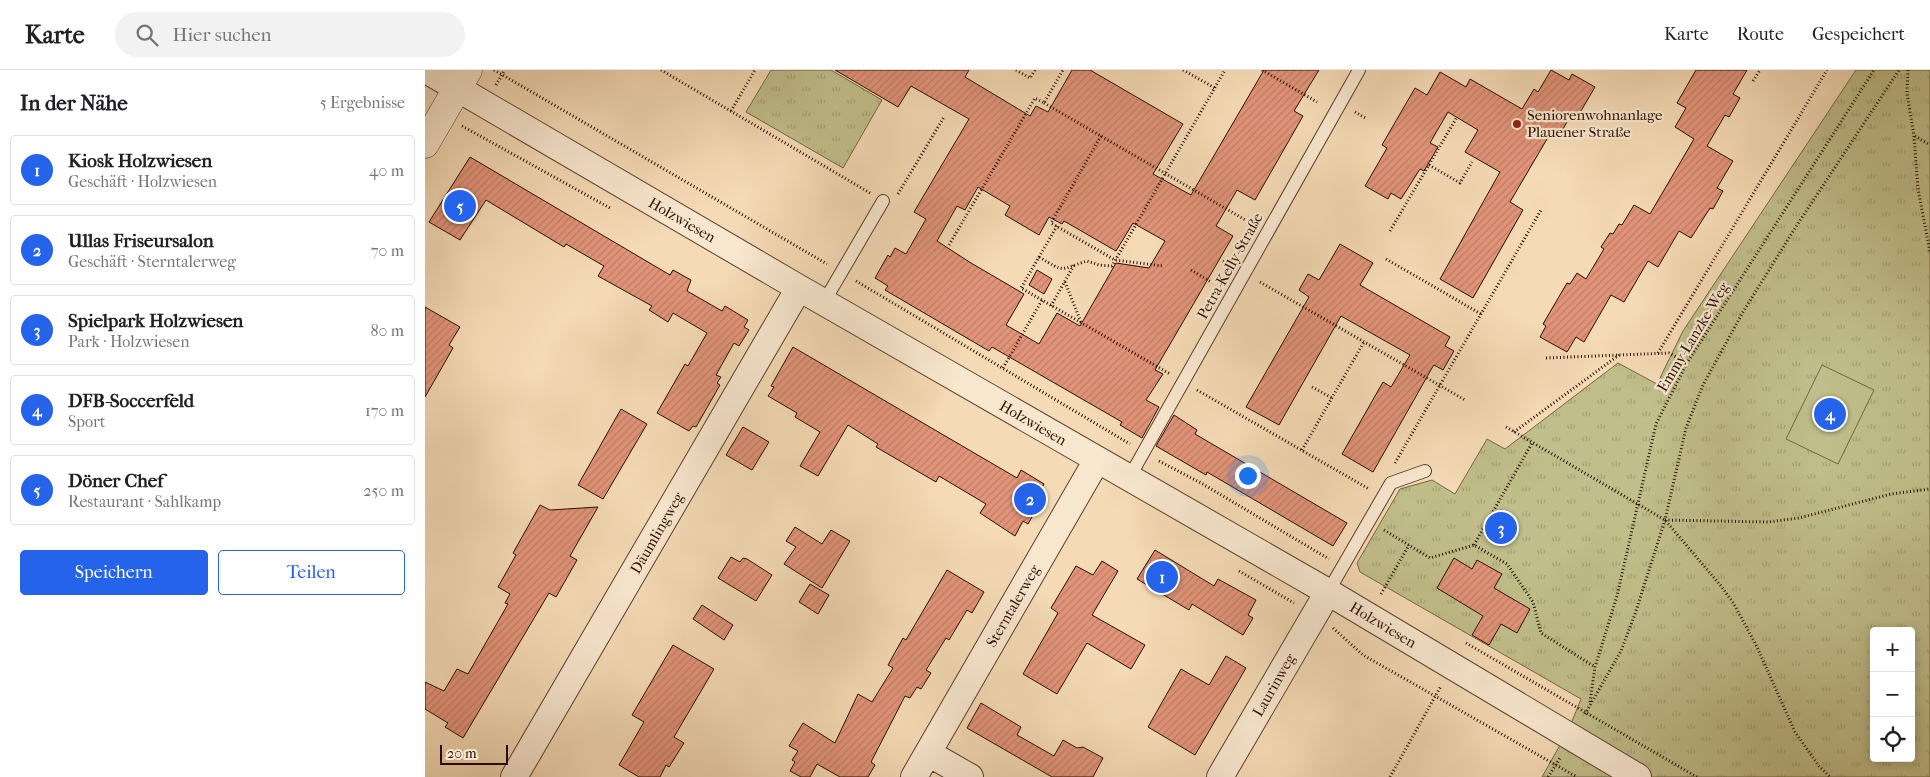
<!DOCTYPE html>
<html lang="de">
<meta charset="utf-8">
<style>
:root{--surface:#fff;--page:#f2f2f2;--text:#202124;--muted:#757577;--line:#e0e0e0;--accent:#2563eb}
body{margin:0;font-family:"IM FELL French Canon",serif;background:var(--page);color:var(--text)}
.controls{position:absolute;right:15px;bottom:15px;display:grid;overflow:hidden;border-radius:5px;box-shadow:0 2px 12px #0003}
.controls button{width:45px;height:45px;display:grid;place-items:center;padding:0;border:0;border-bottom:1px solid var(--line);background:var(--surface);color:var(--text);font:25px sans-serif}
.scale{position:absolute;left:15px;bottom:12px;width:68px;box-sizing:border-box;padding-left:5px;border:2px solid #2a0d00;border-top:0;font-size:14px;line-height:18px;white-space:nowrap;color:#2a0d00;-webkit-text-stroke:4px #f8e7cf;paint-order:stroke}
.you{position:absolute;left:822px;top:405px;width:18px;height:18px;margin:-12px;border:4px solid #fff;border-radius:50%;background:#1a73e8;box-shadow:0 0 0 8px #1a73e833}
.badge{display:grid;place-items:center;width:32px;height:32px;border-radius:50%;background:var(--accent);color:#fff;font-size:16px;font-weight:700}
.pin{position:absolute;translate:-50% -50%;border:2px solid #fff;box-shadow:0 1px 5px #0006}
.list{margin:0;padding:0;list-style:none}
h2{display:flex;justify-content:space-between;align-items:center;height:65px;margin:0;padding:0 20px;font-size:21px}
h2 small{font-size:16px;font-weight:400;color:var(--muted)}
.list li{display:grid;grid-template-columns:32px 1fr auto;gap:15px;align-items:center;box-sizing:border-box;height:70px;margin:0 10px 10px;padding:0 10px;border:1px solid var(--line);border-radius:5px}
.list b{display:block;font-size:19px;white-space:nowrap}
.list p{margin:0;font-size:16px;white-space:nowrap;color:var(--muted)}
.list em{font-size:16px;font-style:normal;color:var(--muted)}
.actions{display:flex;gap:10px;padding:15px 20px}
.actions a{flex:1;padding:11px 0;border:1px solid var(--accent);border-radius:5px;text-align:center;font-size:18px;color:var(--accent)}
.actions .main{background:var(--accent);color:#fff}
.icon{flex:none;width:28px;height:28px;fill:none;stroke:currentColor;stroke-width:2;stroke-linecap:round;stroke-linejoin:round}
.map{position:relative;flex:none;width:1505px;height:707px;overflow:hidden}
header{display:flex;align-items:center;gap:30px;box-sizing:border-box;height:70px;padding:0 25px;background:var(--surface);border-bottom:1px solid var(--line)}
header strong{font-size:24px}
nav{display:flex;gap:28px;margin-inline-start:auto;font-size:18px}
.search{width:350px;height:45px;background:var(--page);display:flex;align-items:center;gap:12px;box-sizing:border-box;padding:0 18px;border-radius:28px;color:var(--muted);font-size:19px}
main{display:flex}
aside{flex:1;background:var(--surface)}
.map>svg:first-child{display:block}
</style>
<header>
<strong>Karte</strong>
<div class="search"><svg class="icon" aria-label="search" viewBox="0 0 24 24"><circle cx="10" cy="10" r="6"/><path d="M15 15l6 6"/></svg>Hier suchen</div>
<nav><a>Karte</a><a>Route</a><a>Gespeichert</a></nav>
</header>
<main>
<aside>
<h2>In der Nähe<small>5 Ergebnisse</small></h2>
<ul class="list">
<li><span class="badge">1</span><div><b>Kiosk Holzwiesen</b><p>Geschäft · Holzwiesen</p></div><em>40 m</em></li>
<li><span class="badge">2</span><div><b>Ullas Friseursalon</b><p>Geschäft · Sterntalerweg</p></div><em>70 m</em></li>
<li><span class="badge">3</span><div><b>Spielpark Holzwiesen</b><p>Park · Holzwiesen</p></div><em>80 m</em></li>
<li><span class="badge">4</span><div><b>DFB-Soccerfeld</b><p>Sport</p></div><em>170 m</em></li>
<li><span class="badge">5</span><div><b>Döner Chef</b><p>Restaurant · Sahlkamp</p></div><em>250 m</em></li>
</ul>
<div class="actions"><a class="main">Speichern</a><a>Teilen</a></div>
</aside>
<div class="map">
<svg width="1505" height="707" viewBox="0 0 1505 707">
<defs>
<pattern id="grass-tufts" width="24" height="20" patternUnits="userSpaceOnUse" patternTransform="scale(1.25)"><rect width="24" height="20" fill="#c0be8a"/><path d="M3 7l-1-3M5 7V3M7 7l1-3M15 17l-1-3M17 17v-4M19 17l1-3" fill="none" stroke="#a5a275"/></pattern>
<pattern id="building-hatch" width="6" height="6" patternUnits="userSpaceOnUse" patternTransform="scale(1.25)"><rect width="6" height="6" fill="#e19479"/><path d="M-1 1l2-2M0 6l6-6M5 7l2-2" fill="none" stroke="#c17e67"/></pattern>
</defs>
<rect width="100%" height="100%" fill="#f4dab5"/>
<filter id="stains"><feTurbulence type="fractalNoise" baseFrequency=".004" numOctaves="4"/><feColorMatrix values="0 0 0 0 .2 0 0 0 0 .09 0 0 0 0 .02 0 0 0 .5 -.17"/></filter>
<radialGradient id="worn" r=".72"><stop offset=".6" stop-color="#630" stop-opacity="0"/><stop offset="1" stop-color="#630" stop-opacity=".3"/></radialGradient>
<path fill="url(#grass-tufts)" stroke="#756645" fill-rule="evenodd" d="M346 0H406L457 30 418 98 321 42Z
M1431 0H1505V707H1117L1143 661 1156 629 935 502 932 493 975 419 1007 410 1030 424 1062 369 1080 379 1193 293 1232 314 1258 261ZM1449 561H1486V688H1449Z"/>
<path fill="#c0be8a" stroke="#756645" d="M1397 295 1449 320 1413 394 1361 369Z"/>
<path fill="url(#building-hatch)" stroke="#2a0d00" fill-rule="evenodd" d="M410 0H544L540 7 605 46 611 36 623 42 647 0H665L758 54 728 104 766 125 839 0H894L869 41 878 46 830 130 812 120 791 156 808 166 730 300 738 304 721 330 734 337 717 368 695 355 697 352 567 277 564 281 460 220 463 216 450 208 463 185 465 187 470 178 481 184 501 149 489 142 544 49 486 16 473 37ZM553 117 585 136 580 145 614 165 624 147 637 154 639 151 691 181 708 153 740 171 724 198 691 193 655 256 632 243 614 274 581 255 599 224 546 193 512 171 532 136 540 140Z
M1126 0 1144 10 1147 4 1170 17 1153 46 1147 43 1133 68 1126 64 1122 69 1085 132 1098 140 1048 228 1015 209 1075 102 1040 82 1053 60 1023 42 1005 73 1013 77 999 101 995 99 976 129 966 123 963 129 940 116 962 78 957 75 990 18 1002 25 1015 2 1041 17 1045 9 1097 39 1109 19 1113 22Z
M1271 0H1322L1308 24 1315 28 1304 47 1300 45 1282 76 1308 91 1292 118 1298 121 1288 139 1285 138 1266 168 1254 161 1233 197 1223 191 1199 232 1186 225 1159 272 1151 267 1142 282 1115 267 1121 256 1118 254 1142 213 1145 214 1152 203 1161 209 1179 179 1176 177 1185 163 1188 164 1194 154 1197 155 1209 135 1225 144 1269 69 1250 57 1261 38 1252 33Z
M45 87 245 205 248 200 266 210 262 221 297 241 300 236 323 250 319 257 324 260 314 276 309 273 291 305 296 307 292 313 295 315 271 357 268 356 264 361 232 343 260 294 263 296 282 263 248 243 243 252 224 240 227 236 173 206 179 196 141 174 139 177 61 130 35 170 4 152Z
M915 174 948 193 935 215 1025 267 1020 276 1029 281 1018 300 1009 295 1007 298 948 402 917 384 958 312 966 317 985 285 916 246 854 355 821 337 884 227 874 220 883 204 894 210Z
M612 200 627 209 619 224 604 215Z
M0 237 35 257 24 275 28 278 0 327Z
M368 277 592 408 596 400 619 414 615 421 620 424 603 454 598 451 590 466 555 443 561 434 514 406 511 412 451 377 453 374 423 355 393 406 375 396 395 362 370 347 372 343 343 326 349 317 346 316Z
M196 339 222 354 178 429 153 415Z
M749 345 772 360 770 364 922 453 908 476 782 402 781 405 731 376Z
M318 357 344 372 327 400 301 385Z
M115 435 125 440 173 437 145 486 152 490 131 527 124 523 38 668 20 657 23 653 0 639V612L19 621 32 599 43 604 83 534 80 533 85 524 73 517 91 485 88 483Z
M370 457 397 474 406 460 425 471 397 518 359 494 371 477 361 471Z
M730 480 789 516 793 509 831 530 823 545 828 548 818 565 767 534 764 540 712 509Z
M306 487 315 492 318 488 322 489 347 505 331 531 293 508Z
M1029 488 1047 499 1052 490 1077 504 1069 518 1105 539 1092 563 1076 554 1064 575 1047 565 1058 546 1012 518Z
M677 491 693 501 667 545 720 575 706 599 662 573 632 624 598 604 633 543 626 538 651 496 668 505Z
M522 500 559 522 547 543 542 540 524 570 521 568 501 600 506 603 496 619 492 617 485 628 480 626 446 692 450 695 443 707H415L392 694 385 707H376L365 701 370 692 367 690 373 681 364 676 378 653 410 673 433 624 447 632 468 598 463 595 478 568 481 570Z
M385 514 404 525 393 544 374 532Z
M277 535 308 555 299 570 268 549Z
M248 575 289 599 249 667 259 673 244 697 241 695 235 707H214L194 695 219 652 207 645Z
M801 586 821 598 770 685 723 657 756 599 784 615Z
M556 633 596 657 592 665 629 686 638 670 652 678 658 677 678 688 668 707H627L542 658Z"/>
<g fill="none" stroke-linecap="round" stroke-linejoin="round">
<defs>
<path id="service" d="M399 232 458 131
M704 408 934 0
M903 522 966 413 1000 401"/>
<path id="minor" d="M1 0 374 218 903 522 1213 707
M503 683 545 707
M89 707 374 218
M489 707 672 390
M795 707 903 522"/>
<path id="tertiary" d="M0 74 43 0"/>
</defs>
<use href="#service" stroke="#5c402d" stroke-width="14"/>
<use href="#minor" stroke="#5c402d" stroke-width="28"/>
<use href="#tertiary" stroke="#5c402d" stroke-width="29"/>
<path stroke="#2a0d00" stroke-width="3" stroke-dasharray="1 2.5" stroke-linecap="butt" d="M69 0 402 194
M236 0 445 123
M591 0 605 8 610 0
M758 0 790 18
M837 0 892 32
M1483 0 1482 23 1489 66 1493 119 1505 182
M1328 11 1335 0
M71 15 80 0
M619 33 829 155
M306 41 330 0
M930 42 942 49
M37 56 185 138
M676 66 626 153 690 190 738 196
M1490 66 1505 75
M1004 95 1035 113 1047 92
M473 124 519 47
M632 156 596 218 745 304
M965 161 1032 47
M524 175 610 28 619 33 638 0
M614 187C641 203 633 200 662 191L674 195 687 196 800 0
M961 189 1056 244
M798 191 806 195
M766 200 786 212
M431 211 705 374
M640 212 656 252
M835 212 1040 330
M626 236 649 195
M1233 283 1402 0
M1121 288 1244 283 1262 293
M578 298 617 230
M887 317 907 328
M772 320 944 419
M1081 357 1240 450 1296 516 1309 534 1332 577 1370 662 1394 696 1405 707
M1089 362 1194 285
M877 380 939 272
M734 391 776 413 904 489
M970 393 1116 140
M1240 450 1343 452 1374 448 1466 424 1505 419
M959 460 1005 488 1049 475 1082 494 1108 532 1116 563 1170 597
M1049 475 1107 373
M814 501 869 533
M956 524 984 475
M908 558 938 585 1152 707
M1041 573 1272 707
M1165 632 1170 597 1192 526 1231 354 1262 293 1449 0
M1160 644 1196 581 1210 544 1240 450 1261 358 1278 315 1318 242 1372 155 1474 0
M965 707 1016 616
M1123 707 1135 688"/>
<use href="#service" stroke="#f8e7cf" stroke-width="12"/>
<use href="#minor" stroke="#f8e7cf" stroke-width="26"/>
<use href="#tertiary" stroke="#f8e7cf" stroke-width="28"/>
</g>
<circle fill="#8f2418" stroke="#f8e7cf" stroke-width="2" cx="1092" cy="54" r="5"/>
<g text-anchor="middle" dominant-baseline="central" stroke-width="4.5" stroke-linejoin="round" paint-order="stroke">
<g font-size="15" fill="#2a0d00" stroke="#f8e7cf" text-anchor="start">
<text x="1102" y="45">Seniorenwohnanlage<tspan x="1102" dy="17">Plauener Straße</tspan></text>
</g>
<g font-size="15" fill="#2a0d00" stroke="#f8e7cf">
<text transform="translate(257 150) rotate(30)">Holzwiesen</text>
<text transform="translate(805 196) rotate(-61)">Petra-Kelly-Straße</text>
<text transform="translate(1268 267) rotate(-59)">Emmy-Lanzke-Weg</text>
<text transform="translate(608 353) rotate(30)">Holzwiesen</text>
<text transform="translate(232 463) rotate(-60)">Däumlingweg</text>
<text transform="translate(588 536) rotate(-60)">Sterntalerweg</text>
<text transform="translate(958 555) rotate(31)">Holzwiesen</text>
<text transform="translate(849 615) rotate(-60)">Laurinweg</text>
</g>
</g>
<rect width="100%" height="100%" filter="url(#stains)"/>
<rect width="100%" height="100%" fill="url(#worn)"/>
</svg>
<div class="controls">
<button>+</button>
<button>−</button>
<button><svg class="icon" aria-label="locate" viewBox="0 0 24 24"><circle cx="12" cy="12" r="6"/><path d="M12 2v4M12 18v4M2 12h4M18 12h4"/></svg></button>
</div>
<div class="scale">20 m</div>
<div class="you"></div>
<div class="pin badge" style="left:737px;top:507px">1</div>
<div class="pin badge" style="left:605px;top:429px">2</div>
<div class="pin badge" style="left:1076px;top:458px">3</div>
<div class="pin badge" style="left:1405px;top:344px">4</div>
<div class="pin badge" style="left:35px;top:136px">5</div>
</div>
</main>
